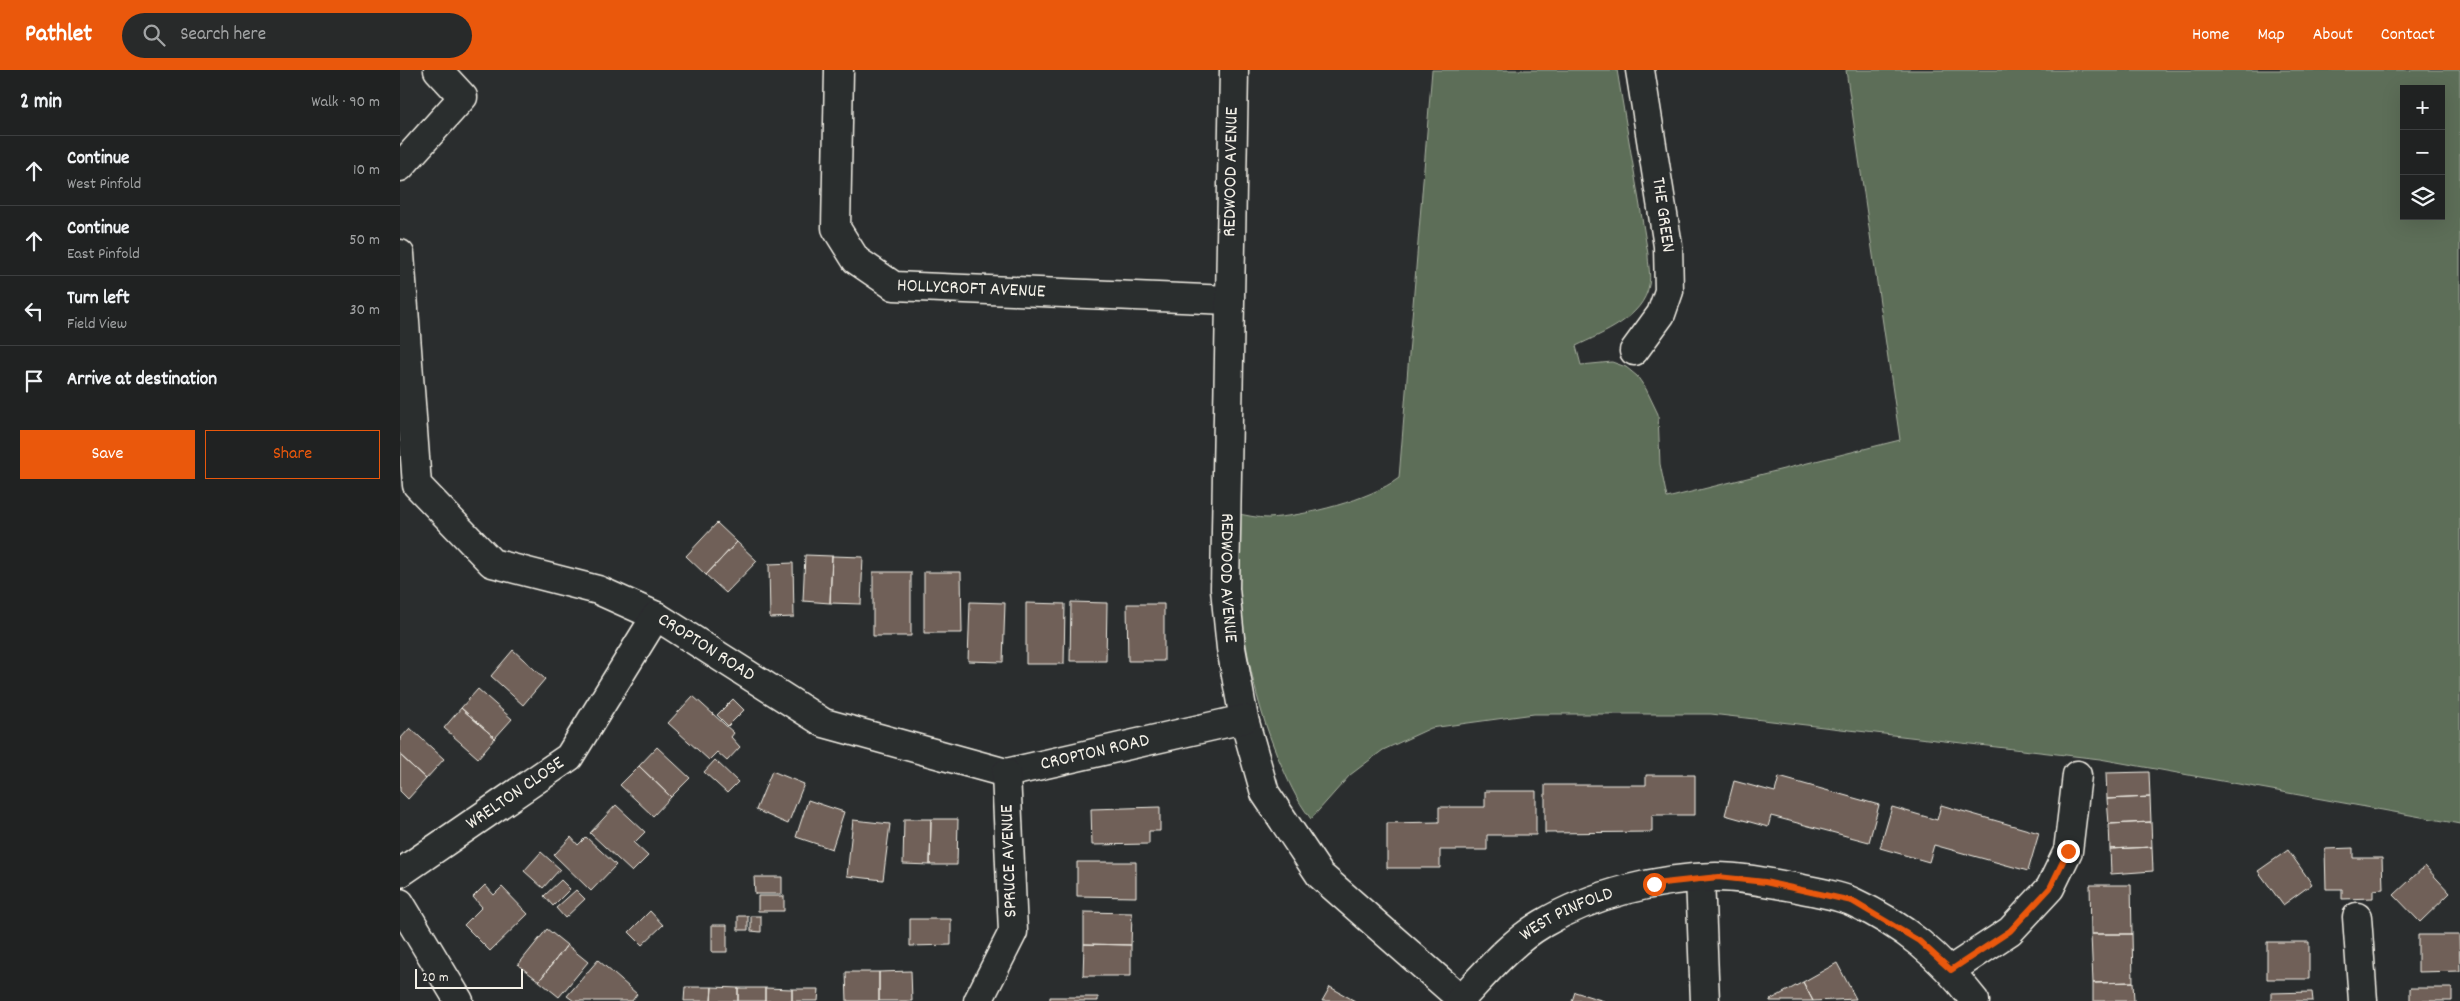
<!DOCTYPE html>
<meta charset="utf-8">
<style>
:root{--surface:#202222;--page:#282a2a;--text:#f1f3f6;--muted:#a2a4a5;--line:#3d3f40;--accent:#ea580c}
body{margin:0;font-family:Dekko,sans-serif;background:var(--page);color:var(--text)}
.controls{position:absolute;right:15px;top:15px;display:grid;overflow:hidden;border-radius:0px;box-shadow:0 5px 20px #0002}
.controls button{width:45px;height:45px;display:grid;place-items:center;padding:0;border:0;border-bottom:1px solid var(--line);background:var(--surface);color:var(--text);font:25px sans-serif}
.scale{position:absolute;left:15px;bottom:12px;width:108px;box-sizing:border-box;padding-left:5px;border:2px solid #f4f1e8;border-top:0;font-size:14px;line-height:18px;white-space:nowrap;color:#f4f1e8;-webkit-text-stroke:4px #2a2d2e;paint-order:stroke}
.stop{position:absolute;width:15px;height:15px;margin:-11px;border:4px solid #ea580c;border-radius:50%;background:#fff}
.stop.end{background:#ea580c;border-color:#fff;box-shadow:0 1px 5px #0008}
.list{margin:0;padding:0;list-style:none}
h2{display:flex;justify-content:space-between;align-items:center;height:65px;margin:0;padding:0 20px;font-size:21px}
h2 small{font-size:16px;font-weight:400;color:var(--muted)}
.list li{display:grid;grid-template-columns:32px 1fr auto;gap:15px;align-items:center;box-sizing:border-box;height:70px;padding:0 20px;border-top:1px solid var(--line)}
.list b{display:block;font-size:19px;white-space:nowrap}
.list p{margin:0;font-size:16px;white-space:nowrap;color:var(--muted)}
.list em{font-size:16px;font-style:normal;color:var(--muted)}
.actions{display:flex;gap:10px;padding:15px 20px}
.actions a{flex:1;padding:11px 0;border:1px solid var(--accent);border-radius:0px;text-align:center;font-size:18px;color:var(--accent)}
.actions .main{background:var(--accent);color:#fff}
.icon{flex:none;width:28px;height:28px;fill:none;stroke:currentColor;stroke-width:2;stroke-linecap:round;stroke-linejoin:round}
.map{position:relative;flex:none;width:2060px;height:931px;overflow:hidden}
header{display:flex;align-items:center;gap:30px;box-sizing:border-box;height:70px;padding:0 25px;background:var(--accent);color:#fff}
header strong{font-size:24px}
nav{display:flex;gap:28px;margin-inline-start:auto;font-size:18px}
.search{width:350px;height:45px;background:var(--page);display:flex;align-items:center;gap:12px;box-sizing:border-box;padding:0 18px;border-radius:28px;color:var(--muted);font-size:19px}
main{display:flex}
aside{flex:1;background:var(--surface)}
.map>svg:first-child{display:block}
</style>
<header>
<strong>Pathlet</strong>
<div class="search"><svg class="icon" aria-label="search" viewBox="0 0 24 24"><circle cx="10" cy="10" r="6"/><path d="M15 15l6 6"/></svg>Search here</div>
<nav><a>Home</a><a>Map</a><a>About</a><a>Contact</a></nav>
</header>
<main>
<aside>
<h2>2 min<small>Walk · 90 m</small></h2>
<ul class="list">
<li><svg class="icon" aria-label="ahead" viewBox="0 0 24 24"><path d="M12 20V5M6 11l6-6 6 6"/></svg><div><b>Continue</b><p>West Pinfold</p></div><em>10 m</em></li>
<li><svg class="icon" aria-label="ahead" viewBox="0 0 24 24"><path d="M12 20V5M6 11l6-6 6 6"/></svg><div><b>Continue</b><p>East Pinfold</p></div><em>50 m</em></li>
<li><svg class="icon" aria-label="left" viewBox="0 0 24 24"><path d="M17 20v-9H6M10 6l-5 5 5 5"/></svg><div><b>Turn left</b><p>Field View</p></div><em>30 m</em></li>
<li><svg class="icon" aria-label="arrive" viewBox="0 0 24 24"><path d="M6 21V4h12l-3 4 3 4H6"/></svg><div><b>Arrive at destination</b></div></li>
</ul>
<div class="actions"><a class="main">Save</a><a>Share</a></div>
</aside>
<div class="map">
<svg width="2060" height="931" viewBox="0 0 2060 931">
<rect width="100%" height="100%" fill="#2a2d2e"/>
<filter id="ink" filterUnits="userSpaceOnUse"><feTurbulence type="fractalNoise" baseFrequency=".02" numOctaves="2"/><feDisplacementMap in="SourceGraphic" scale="10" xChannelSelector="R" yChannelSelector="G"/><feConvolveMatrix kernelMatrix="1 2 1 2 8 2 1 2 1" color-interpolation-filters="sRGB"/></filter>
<g filter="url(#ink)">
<path fill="#5d6e58" stroke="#a8b0a0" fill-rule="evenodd" d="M1032 0H1217L1248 184C1248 194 1251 206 1249 215 1243 248 1203 263 1176 276L1181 295 1212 292 1226 297 1237 306 1246 319 1258 344 1260 394 1267 428 1500 370 1446 0H2060V754L1700 689 1311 644H1134L1031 658 983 680 950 705 911 749C895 728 888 710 877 685 844 604 838 529 834 443 845 445 857 448 868 448 906 446 969 430 999 408ZM2004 19H2041V146H2004Z"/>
<path fill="#706058" stroke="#f4f1e8" d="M317 453 337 472 306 505 286 486Z
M337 472 357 491 326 523 306 505Z
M405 485 432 486 430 533 403 531Z
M432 486 463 487 461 534 430 533Z
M393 493 394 547 370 548 369 494Z
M473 502H511V566H473Z
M524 502H561L562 563H524Z
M570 532 605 533 603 592 568 591Z
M671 532 707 533 706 591H670Z
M626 533 665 534 664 594H626Z
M727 534H764V591H728Z
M113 580 145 609 123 635 91 606Z
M78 619 112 649 95 668 61 638Z
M293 626 334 663 331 667 340 677 327 691 317 682 309 690 268 653Z
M333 629 344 640 328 656 317 645Z
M61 638 95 668 78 688 44 658Z
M10 658 44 689 26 709 0 685V669Z
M257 677 290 708 271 727 239 696Z
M0 685 26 709 8 729 0 721Z
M315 690 338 712 327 723 304 702Z
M239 696 271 727 253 746 220 715Z
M372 701 404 714 388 754 356 740Z
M1749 702 1750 727 1707 729 1706 703Z
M1246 705H1295V745H1252V762L1145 763V715H1246Z
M1379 707 1479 735 1469 772 1371 746 1368 757 1325 745 1334 711 1375 722Z
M1085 721H1136V765H1087V780H1040V798H987V753L1039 752V737H1085Z
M1750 727 1751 752 1709 754 1707 729Z
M408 730 444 742 432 779 396 767Z
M216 735 245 762 234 773 248 786 232 802 190 763Z
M1541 735 1639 763 1628 801 1534 775 1529 792 1480 778 1492 737 1537 750Z
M760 737V761H749V774L692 775 691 739Z
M504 749H531L530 795 503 794Z
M531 749H558L557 795H530Z
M453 750 490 754 483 810 447 806Z
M1751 752 1752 777 1710 779 1709 754Z
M171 767 178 775 186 767 216 795 191 821 154 785Z
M1752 777 1753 801 1711 804 1710 779Z
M1953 778V788H1982L1983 819 1973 820V828L1942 829V819H1926L1925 779Z
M1888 780 1912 814 1883 835 1858 801Z
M141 782 160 799 143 818 124 801Z
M677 792H736V827L677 826Z
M2025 796 2050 823 2020 852 1994 825Z
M354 807H382V824H355Z
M161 810 170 819 153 836 144 826Z
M85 815 94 825 102 817 128 844 90 881 64 855 82 837 73 827Z
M1690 815H1731L1732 864H1691Z
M176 820 185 829 165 848 156 838Z
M358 826H384V841H358Z
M250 841 263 855 242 875 229 862Z
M684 842 732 843 731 875 684 874Z
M338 846H348V860H338Z
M351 846H361V862L351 861Z
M510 849H551V875L510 876Z
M312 855H327V882H312Z
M147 859 167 875 139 911 118 895Z
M1691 864H1732L1733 912 1693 913Z
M2018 865H2059L2060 901 2018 902Z
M1867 872H1909V909H1867Z
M684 874 731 875V906H683Z
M167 875 188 892 159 927 139 911Z
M198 890 237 924 232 931H174L167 926Z
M1437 893 1456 929 1413 931 1403 912Z
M511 901 512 931H479V902Z
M446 902H479V931H447Z
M1403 912 1413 931H1370V930Z
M1733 912 1734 931H1693V913Z
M285 917H312L311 931H284Z
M312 917 338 918V931H311Z
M930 917 955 931H922Z
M338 918H365V931H338Z
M365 918 392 919V931H365Z
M2010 918H2052V931H2010Z
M392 919H419L418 931H392Z
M1175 922 1204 931H1172Z
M1912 922 1913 931H1871V923Z
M650 927H698V931H650Z"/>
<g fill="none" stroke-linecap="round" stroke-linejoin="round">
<defs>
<g id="minor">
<path id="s1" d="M439 0 436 158 456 190 494 216 829 230"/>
<path id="s2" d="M834 0 825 519 831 578 844 649 865 723 920 805 1061 929"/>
<path d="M0 97 63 27 38 0"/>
<path id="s3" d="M0 184 17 415 92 493 198 520 256 546 424 653 606 703 844 649"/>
<path d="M1234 281 1261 244 1269 221 1268 176 1240 0"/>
<path id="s4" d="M0 803 169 687 256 546"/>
<path d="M1300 808 1305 931"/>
<path d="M0 833 59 931"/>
<path d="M1957 847 1963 931"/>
<path d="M1551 900 1610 861 1650 818 1668 781 1677 705"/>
<path d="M578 931 613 862 606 703"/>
<path id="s5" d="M1059 931C1084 905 1111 872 1142 854 1192 824 1258 808 1316 807 1343 807 1371 813 1398 818 1416 822 1437 825 1453 832 1505 856 1540 886 1575 931"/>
</g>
</defs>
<use href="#minor" stroke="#f4f1e8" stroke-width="31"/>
<use href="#minor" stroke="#2a2d2e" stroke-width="28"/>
</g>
</g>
<g fill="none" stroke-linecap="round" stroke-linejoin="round" filter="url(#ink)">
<path stroke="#ea580c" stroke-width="6" d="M1254 814 1318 807 1365 812 1452 831 1519 871 1551 900 1610 861 1650 818 1668 781"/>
</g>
<g text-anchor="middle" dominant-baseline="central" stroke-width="4" stroke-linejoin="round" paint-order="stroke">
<g font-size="19" fill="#f4f1e8" stroke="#2a2d2e">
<text transform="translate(832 102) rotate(-89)">REDWOOD AVENUE</text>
<text transform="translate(1262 145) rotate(82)">THE GREEN</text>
<text stroke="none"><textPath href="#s1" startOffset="319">HOLLYCROFT AVENUE</textPath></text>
<text stroke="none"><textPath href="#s2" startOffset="508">REDWOOD AVENUE</textPath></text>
<text stroke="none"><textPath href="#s3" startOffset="572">CROPTON ROAD</textPath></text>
<text stroke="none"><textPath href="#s3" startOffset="992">CROPTON ROAD</textPath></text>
<text stroke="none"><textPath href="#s4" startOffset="140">WRELTON CLOSE</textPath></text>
<text transform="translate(610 791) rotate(-92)">SPRUCE AVENUE</text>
<text stroke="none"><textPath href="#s5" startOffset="140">WEST PINFOLD</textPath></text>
</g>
</g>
</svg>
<div class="controls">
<button>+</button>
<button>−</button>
<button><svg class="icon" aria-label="layers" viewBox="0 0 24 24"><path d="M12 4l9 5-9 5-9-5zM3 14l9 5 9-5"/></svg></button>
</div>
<div class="scale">20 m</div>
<div class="stop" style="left:1254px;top:814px"></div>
<div class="stop end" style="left:1668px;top:781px"></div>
</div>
</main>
